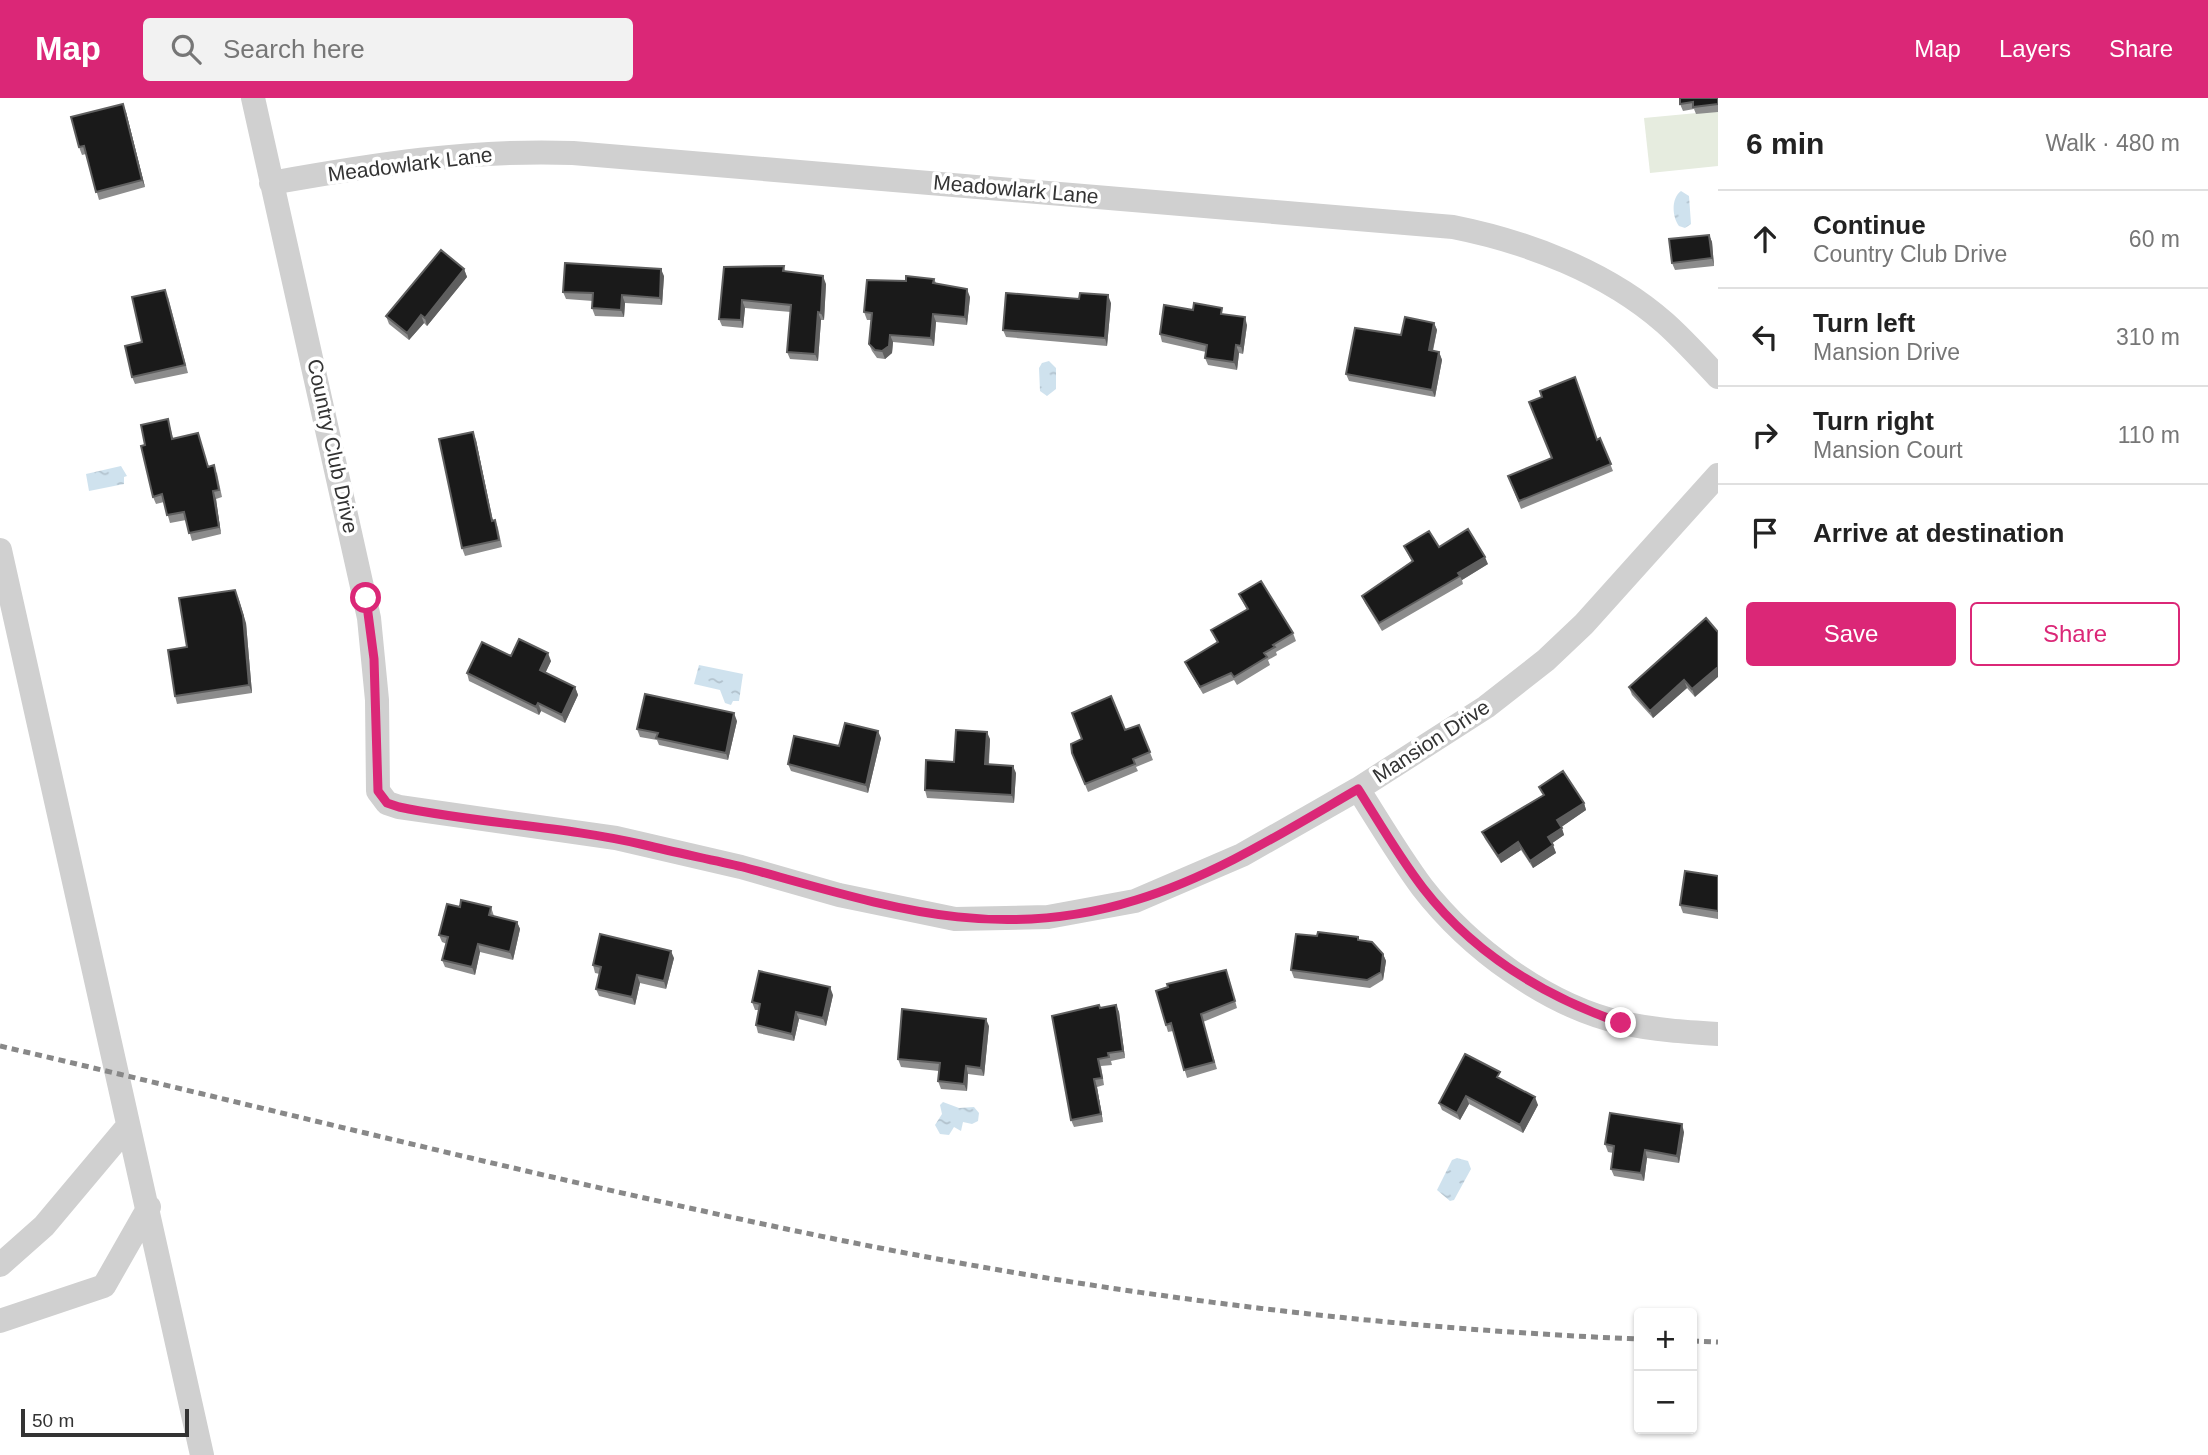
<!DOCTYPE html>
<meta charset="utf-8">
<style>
:root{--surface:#fff;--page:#f2f2f2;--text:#222;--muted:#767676;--line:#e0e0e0;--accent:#db2777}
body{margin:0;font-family:Helvetica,sans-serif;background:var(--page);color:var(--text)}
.controls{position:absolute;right:21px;bottom:21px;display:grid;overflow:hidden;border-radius:7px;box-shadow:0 2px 5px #0004}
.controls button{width:63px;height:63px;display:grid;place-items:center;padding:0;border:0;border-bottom:2px solid var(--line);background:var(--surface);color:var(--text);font:35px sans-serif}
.scale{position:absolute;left:21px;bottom:18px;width:168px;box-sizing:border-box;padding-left:7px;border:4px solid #333;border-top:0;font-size:19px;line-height:24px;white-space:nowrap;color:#333;-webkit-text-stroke:5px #fff;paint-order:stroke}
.stop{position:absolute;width:21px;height:21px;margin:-16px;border:5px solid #db2777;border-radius:50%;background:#fff}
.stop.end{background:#db2777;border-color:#fff;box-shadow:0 2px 7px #0008}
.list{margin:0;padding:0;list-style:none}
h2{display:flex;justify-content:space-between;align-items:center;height:91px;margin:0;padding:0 28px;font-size:30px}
h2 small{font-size:23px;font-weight:400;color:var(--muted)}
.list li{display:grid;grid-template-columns:46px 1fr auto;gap:21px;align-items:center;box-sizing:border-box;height:98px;padding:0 28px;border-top:2px solid var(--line)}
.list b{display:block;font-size:26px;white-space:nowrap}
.list p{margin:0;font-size:23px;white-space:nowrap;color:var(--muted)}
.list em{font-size:23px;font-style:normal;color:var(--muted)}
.actions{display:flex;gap:14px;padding:21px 28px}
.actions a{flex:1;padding:16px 0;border:2px solid var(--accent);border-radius:7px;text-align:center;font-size:24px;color:var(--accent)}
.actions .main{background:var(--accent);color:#fff}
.icon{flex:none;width:38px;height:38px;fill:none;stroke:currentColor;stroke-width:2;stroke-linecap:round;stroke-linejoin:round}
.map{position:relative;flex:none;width:1718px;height:1357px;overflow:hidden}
header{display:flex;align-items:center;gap:42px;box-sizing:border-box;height:98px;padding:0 35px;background:var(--accent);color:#fff}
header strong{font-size:33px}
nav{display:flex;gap:38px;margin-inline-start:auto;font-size:24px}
.search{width:490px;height:63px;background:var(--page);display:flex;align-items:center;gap:18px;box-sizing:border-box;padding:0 24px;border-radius:7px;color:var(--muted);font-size:26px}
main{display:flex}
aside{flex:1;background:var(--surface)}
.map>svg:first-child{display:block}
</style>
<header>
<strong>Map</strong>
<div class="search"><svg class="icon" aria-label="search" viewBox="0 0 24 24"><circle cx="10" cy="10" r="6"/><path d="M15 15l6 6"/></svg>Search here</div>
<nav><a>Map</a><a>Layers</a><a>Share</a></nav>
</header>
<main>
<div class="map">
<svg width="1718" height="1357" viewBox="0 0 1718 1357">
<defs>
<pattern id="water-ripples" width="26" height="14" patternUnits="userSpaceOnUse" patternTransform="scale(1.75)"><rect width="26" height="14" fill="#cfe2ee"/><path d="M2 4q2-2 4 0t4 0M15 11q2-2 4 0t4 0" fill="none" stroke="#b2c2cd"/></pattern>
</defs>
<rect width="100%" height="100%" fill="#fff"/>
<path fill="#e6ecdf" d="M1718 13V68L1650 75 1644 20Z"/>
<path fill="url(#water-ripples)" d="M1681 93 1689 98 1691 126 1685 130 1679 128C1672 119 1671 100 1681 93Z
M1049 263 1056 270V291L1047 298 1040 293 1039 270 1042 265Z
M121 368 127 378 124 379V386L89 393 86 376Z
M699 567 743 576 739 603H733L731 607 725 605 720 592 694 586Z
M943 1004 959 1010 974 1009 979 1015 978 1023 972 1026 963 1024 961 1033 954 1029 949 1037 940 1036 935 1027 942 1016 940 1007Z
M1457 1060 1468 1063 1471 1071 1454 1102 1450 1103 1437 1092 1452 1062Z"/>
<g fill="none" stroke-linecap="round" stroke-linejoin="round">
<path stroke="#d0d0d0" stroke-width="24" d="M253 0 369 520 377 602 378 693 387 705 399 709 616 740 741 769 839 797 955 821 1048 819 1135 803 1242 757 1358 691 1486 609 1546 562 1584 526 1718 377
M271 85C372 67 470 51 573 55L1453 129C1528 144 1607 174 1665 225 1684 242 1701 261 1718 279
M0 452 202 1357
M1358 691C1379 724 1399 758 1422 789 1469 850 1547 908 1623 925 1654 932 1686 934 1718 936
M0 1167 44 1128 128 1028
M0 1223 104 1188 149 1109"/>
<path stroke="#888" stroke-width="5" stroke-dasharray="7 5" stroke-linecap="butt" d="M0 948C275 1012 549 1082 825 1139 1092 1194 1366 1230 1639 1241
M1692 1243 1718 1244"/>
</g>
<path fill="#8c8c8c" d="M1718 0V14L1696 16 1694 11 1683 13 1680 6Z
M126 14 145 89 99 102 86 56 82 57 79 49Z
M1709 137 1712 144 1714 168 1675 172 1672 165Z
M784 168 785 173 826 186 824 222H821L818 263 790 261 787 254 791 214 745 210 743 230 722 228 719 221Z
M464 171 467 179 427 228 424 225 409 242 389 226 386 218Z
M664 178 662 207 625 205 624 219 595 218 592 210 593 203 566 201 563 194Z
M934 181 936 185 970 199 967 227 936 224 934 248 893 244 892 255 885 261 877 260 872 253 869 246 871 222H867L864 214 906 183Z
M168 199 188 275 135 286 132 279 142 244Z
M1111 205 1107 248 1006 239 1003 232Z
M1224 216 1247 227 1243 256 1239 255 1237 272 1208 267 1205 260 1206 254 1162 244 1160 236Z
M1434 225 1437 232 1433 253 1439 254 1442 262 1435 299 1349 283 1346 276 1401 237Z
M168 321 173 340 217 375 222 399 216 401 221 436 192 443 186 422 170 425 164 404 156 406 153 399 145 347Z
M1600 340 1613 373 1521 411 1508 378Z
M476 342 493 423 495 422 498 430 502 449 465 458 462 450Z
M1404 448 1439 449 1488 466 1462 482 1463 486 1382 533 1365 505 1362 498 1412 464Z
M1239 496 1293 535 1296 543 1276 554 1277 557 1268 562 1270 567 1237 587 1234 582 1203 596 1188 571 1185 564 1217 545 1211 532 1247 512Z
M1706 520 1695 599 1687 590 1653 620 1632 597 1629 589Z
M246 525 252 595 177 606 175 598 187 549Z
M511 558 551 563 545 575 575 589 578 597 565 625 541 613 539 617 469 583 467 575Z
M737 623 728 662 659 647 657 642 640 639 637 631Z
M1139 627 1153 662 1136 669 1138 673 1088 694 1075 662 1125 632Z
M881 640 868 695 791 673 788 666 839 648Z
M990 641 989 666 1016 675 1014 705 927 700 925 692 954 664Z
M1539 689 1584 705 1586 712 1561 729 1564 737 1552 745 1556 755 1533 770 1521 752 1501 765 1485 741 1482 734 1543 697Z
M1718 778V821L1683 815 1680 807Z
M460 809H491L494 818 517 824 520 831 513 862 480 854 475 877 445 869 442 862 447 846 442 844 439 837Z
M1317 838 1358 839 1359 843 1383 856 1386 863 1383 882 1370 890 1294 880 1291 872Z
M674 860 666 891 640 885 635 907 599 898 596 891 600 876 595 875 593 867Z
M1229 880 1237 910 1203 924 1217 971 1187 980 1173 933 1168 934 1166 927Z
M833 897 826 928 799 921 794 943 758 935 756 927 759 912H755L752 904Z
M1116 907 1119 914 1125 960 1111 963 1112 967 1101 968 1104 987 1097 989 1103 1024 1074 1029 1071 1022Z
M989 928 984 978 968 976 967 993 941 991 938 983 939 973 901 969 898 961Z
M1502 982 1538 1007 1523 1035 1469 1006 1460 1022 1442 1012 1439 1005Z
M1684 1034 1679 1065 1647 1060 1644 1083 1614 1078 1611 1071 1613 1055 1608 1054 1605 1046Z"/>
<path fill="#5f5f5f" d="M123 6 126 14 145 89 142 82Z
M1709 137 1712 144 1714 168 1712 160Z
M464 171 467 179 427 228 425 220Z
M661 171 664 178 662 207 660 200Z
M823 178 826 186 824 222 821 215Z
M967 191 970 199 967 227 965 219Z
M622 197 625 205 624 219 621 212Z
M1108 197 1111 205 1107 248 1105 240Z
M742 202 745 210 743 230 741 222Z
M818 214 821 222 818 263 815 256Z
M933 216 936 224 934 248 931 240Z
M421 217 424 225 409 242 407 235Z
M1245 219 1247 227 1243 256 1241 248Z
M1434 225 1437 232 1431 260 1429 252Z
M890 237 893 244 892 255 885 261 882 253Z
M1236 247 1239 255 1237 272 1234 264Z
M1439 254 1442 262 1435 299 1432 292Z
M473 334 476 342 494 430 492 423Z
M213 393 216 401 221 436 219 429Z
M1485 459 1488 466 1462 482 1458 475Z
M238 499 246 525 252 595 249 587Z
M548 555 551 563 543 580 540 572Z
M1718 569V579L1695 599 1692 591Z
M1684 582 1687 590 1653 620 1650 613Z
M575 589 578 597 565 625 562 617Z
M538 605 541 613 539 617 536 609Z
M734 615 737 623 728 662 726 655Z
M878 633 881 640 868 695 866 687Z
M987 634 990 641 988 673 985 666Z
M1013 668 1016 675 1014 705 1012 697Z
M1584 705 1586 712 1560 730 1557 722Z
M1562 730 1564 737 1551 746 1548 739Z
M1518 744 1521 752 1501 765 1498 758Z
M1553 747 1556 755 1533 770 1530 763Z
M517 824 520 831 513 862 510 854Z
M478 846 480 854 475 877 472 869Z
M671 853 674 860 666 891 664 883Z
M1383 856 1386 863 1383 882 1381 874Z
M637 877 640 885 635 907 632 899Z
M830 889 833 897 826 928 823 920Z
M1116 907 1119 914 1125 960 1123 953Z
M796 914 799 921 794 943 792 936Z
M986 921 989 928 984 978 981 970Z
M966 968 968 976 967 993 964 986Z
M1094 981 1097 989 1103 1024 1101 1016Z
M1466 998 1469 1006 1460 1022 1457 1015Z
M1535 999 1538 1007 1523 1035 1520 1027Z
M1682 1026 1684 1034 1679 1065 1677 1058Z
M1645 1052 1647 1060 1644 1083 1641 1075Z"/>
<path fill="#1a1a1a" stroke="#5f5f5f" stroke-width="2" d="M1680 0H1718V6L1693 9V4L1680 6Z
M123 6 142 82 96 94 84 48 79 49 71 19Z
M1709 137 1712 160 1672 165 1669 141Z
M441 152 464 171 425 220 421 217 407 235 386 218Z
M565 165 661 171 660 200 622 197 621 212 592 210 593 195 563 194Z
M784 168 783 173 823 178 821 215 818 214 815 256 787 254 791 207 742 202 741 222 719 221 724 169Z
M906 178 934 181 933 185 967 191 965 219 933 216 931 240 890 237 889 248 882 253 875 252 869 246 872 215 864 214 867 182 906 183Z
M165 192 185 267 132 279 125 248 142 244 132 199Z
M1006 195 1079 201 1080 195 1108 197 1105 240 1003 232Z
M1194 205 1222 210 1221 216 1245 219 1241 248 1236 247 1234 264 1205 260 1207 247 1160 236 1164 207 1193 212Z
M1405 219 1434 225 1429 252 1439 254 1432 292 1346 276 1355 230 1401 237Z
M1575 279 1597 342 1600 340 1611 366 1519 403 1508 378 1552 360 1529 304 1542 299 1540 293Z
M168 321 172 341 198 335 208 369 214 367 219 392 213 393 219 429 189 435 184 414 167 417 162 396 153 399 141 348 145 347 141 327Z
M473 334 492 423 495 422 499 442 462 450 439 341Z
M1468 431 1485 459 1458 475 1460 478 1379 525 1362 498 1413 463 1404 448 1429 433 1439 449Z
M1261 483 1293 535 1273 547 1275 549 1264 555 1267 559 1234 579 1231 575 1200 589 1185 564 1218 544 1211 532 1248 511 1239 496Z
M235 492 243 518 249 587 175 598 168 552 187 549 179 500Z
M1706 520 1718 534V569L1692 591 1684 582 1650 613 1629 589Z
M519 541 548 555 540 572 575 589 562 617 538 605 536 609 467 575 482 544 511 558Z
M645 596 734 615 726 655 656 640 658 635 637 631Z
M1111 598 1125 632 1139 627 1150 654 1133 661 1135 666 1085 686 1072 655 1071 646 1082 641 1072 615Z
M845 625 878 633 866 687 788 666 794 638 839 648Z
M956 632 987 634 985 666 1013 668 1012 697 925 692 926 662 954 664Z
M1563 673 1584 705 1557 722 1562 730 1548 739 1553 747 1530 763 1518 744 1498 758 1482 734 1544 697 1539 689Z
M1685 773 1718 778V813L1680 807Z
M461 802 491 809 489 817 517 824 510 854 478 846 472 869 442 862 448 839 439 837 447 806 460 809Z
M1318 834 1358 839V842L1372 844 1383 856 1381 874 1367 882 1291 872 1296 836 1317 838Z
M600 836 671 853 664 883 637 877 632 899 596 891 601 869 593 867Z
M1226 872 1235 903 1201 916 1214 964 1184 972 1171 925 1166 927 1156 893 1168 889 1167 886Z
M759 873 830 889 823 920 796 914 792 936 756 927 760 906 752 904Z
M1099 907 1100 910 1116 907 1123 953 1108 955 1109 959 1098 961 1102 980 1094 981 1101 1016 1071 1022 1052 918Z
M902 911 986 921 981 970 966 968 964 986 938 983 940 965 898 961Z
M1465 956 1500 974 1497 979 1535 999 1520 1027 1466 998 1457 1015 1439 1005Z
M1610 1015 1682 1026 1677 1058 1645 1052 1641 1075 1611 1071 1614 1048 1605 1046Z"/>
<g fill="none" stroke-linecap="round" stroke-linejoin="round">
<path stroke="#db2777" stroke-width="9" d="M366 500 374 561 378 693 387 705 399 709C480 726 564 728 645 747 677 755 710 761 743 769 881 806 992 847 1136 802 1215 778 1287 732 1358 691 1379 724 1399 759 1423 790 1473 855 1544 898 1621 925"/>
</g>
<g text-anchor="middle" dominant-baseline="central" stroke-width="7" stroke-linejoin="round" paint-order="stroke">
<g font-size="21" fill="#333" stroke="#fff">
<text transform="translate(410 66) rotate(-7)">Meadowlark Lane</text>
<text transform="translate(1016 91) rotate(5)">Meadowlark Lane</text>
<text transform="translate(333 348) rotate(78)">Country Club Drive</text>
<text transform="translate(1431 643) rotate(-33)">Mansion Drive</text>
</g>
</g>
</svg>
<div class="controls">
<button>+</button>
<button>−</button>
</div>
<div class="scale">50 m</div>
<div class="stop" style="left:366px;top:500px"></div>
<div class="stop end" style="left:1621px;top:925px"></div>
</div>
<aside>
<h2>6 min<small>Walk · 480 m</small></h2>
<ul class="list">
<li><svg class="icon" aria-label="ahead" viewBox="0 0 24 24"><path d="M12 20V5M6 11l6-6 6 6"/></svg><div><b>Continue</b><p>Country Club Drive</p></div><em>60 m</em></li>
<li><svg class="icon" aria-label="left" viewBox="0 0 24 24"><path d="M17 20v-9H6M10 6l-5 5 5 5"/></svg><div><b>Turn left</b><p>Mansion Drive</p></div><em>310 m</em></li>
<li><svg class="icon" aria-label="right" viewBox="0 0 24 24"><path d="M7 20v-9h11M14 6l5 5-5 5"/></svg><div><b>Turn right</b><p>Mansion Court</p></div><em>110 m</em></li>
<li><svg class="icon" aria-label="arrive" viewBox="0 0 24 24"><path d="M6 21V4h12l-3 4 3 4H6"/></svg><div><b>Arrive at destination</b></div></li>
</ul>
<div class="actions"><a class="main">Save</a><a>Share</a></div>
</aside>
</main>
